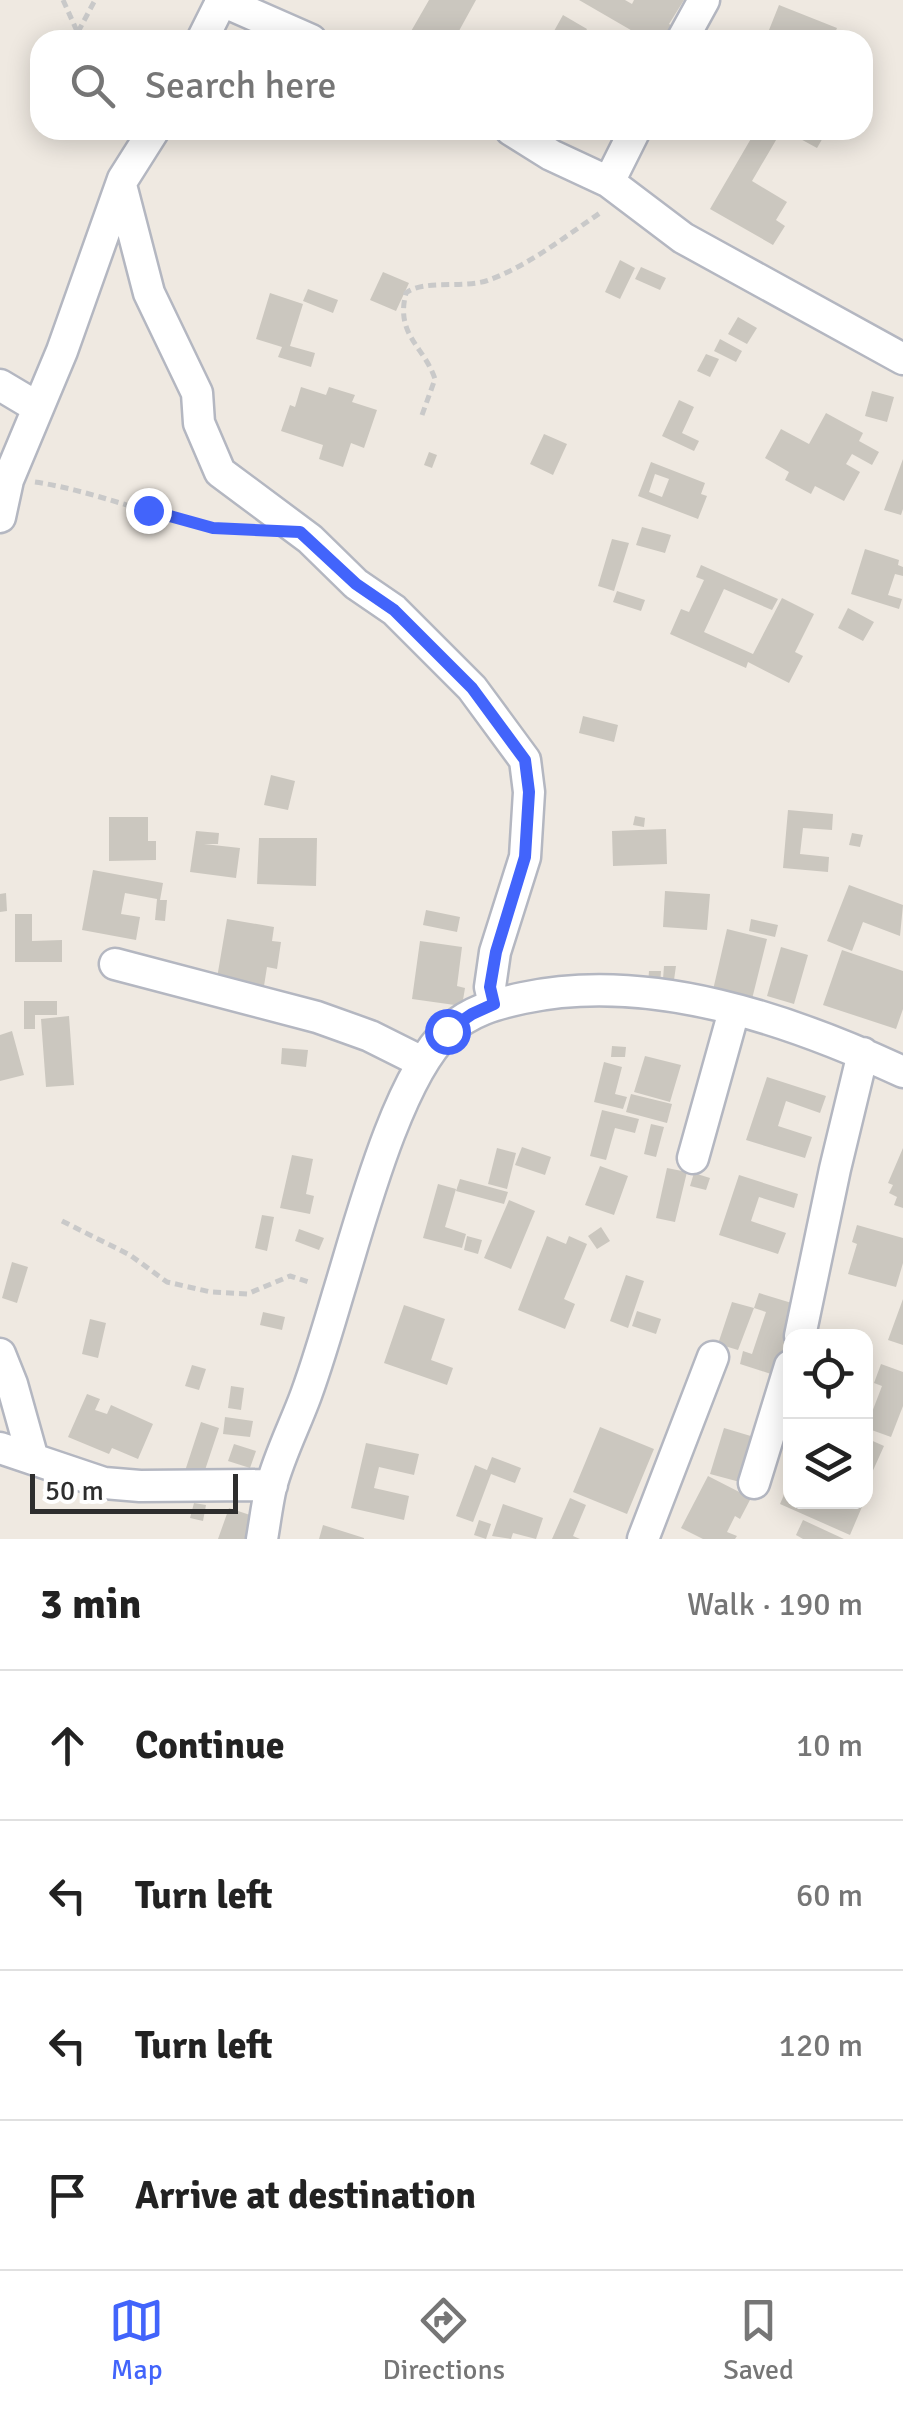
<!DOCTYPE html>
<meta charset="utf-8">
<style>
:root{--surface:#fff;--page:#f6f6f6;--text:#222;--muted:#767676;--line:#e0e0e0;--accent:#4264fb}
body{margin:0;font-family:Signika,sans-serif;background:var(--page);color:var(--text)}
.controls{position:absolute;right:30px;bottom:30px;display:grid;overflow:hidden;border-radius:20px;box-shadow:0 5px 25px #0003}
.controls button{width:90px;height:90px;display:grid;place-items:center;padding:0;border:0;border-bottom:2px solid var(--line);background:var(--surface);color:var(--text);font:50px sans-serif}
.scale{position:absolute;left:30px;bottom:25px;width:208px;box-sizing:border-box;padding-left:10px;border:5px solid #2e2e2e;border-top:0;font-size:28px;line-height:35px;white-space:nowrap;color:#2e2e2e;-webkit-text-stroke:8px #fff;paint-order:stroke}
.stop{position:absolute;width:30px;height:30px;margin:-22px;border:8px solid #4264fb;border-radius:50%;background:#fff}
.stop.end{background:#4264fb;border-color:#fff;box-shadow:0 2px 10px #0008}
.list{margin:0;padding:0;list-style:none}
h2{display:flex;justify-content:space-between;align-items:center;height:130px;margin:0;padding:0 40px;font-size:42px}
h2 small{font-size:32px;font-weight:400;color:var(--muted)}
.list li{display:grid;grid-template-columns:65px 1fr auto;gap:30px;align-items:center;box-sizing:border-box;height:150px;padding:0 40px;border-top:2px solid var(--line)}
.list b{display:block;font-size:38px;white-space:nowrap}
.list em{font-size:32px;font-style:normal;color:var(--muted)}
.icon{flex:none;width:55px;height:55px;fill:none;stroke:currentColor;stroke-width:2;stroke-linecap:round;stroke-linejoin:round}
.map{position:relative;flex:none;width:903px;height:1539px;overflow:hidden}
.search{position:absolute;background:var(--surface);box-shadow:0 5px 25px #0003;left:30px;right:30px;top:30px;height:110px;display:flex;align-items:center;gap:25px;box-sizing:border-box;padding:0 35px;border-radius:30px;color:var(--muted);font-size:38px}
.sheet{height:730px;background:var(--surface)}
nav{display:flex;justify-content:space-around;align-items:center;box-sizing:border-box;height:140px;border-top:2px solid var(--line);background:var(--surface);font-size:28px;color:var(--muted)}
nav a{display:grid;justify-items:center;gap:5px}
nav .on{color:var(--accent)}
.map>svg:first-child{display:block}
</style>
<div class="map">
<svg width="903" height="1539" viewBox="0 0 903 1539">
<rect width="100%" height="100%" fill="#efe9e1"/>
<path fill="#cbc7bf" fill-rule="evenodd" d="M429 0H476L454 40H406Z
M579 0H625L632 4 634 0H684L669 24 676 28 670 40H648Z
M779 5 837 28 832 40H765Z
M563 15 587 29 581 40H549Z
M756 130H770L779 135 752 181 787 202 776 220 785 226 773 245 710 209Z
M784 130H813L824 136 817 148Z
M620 260 635 268 620 299 605 292Z
M641 267 666 278 660 290 635 279Z
M383 272 409 283 396 311 370 300Z
M308 289 338 300 333 313 303 301Z
M270 293 303 304 290 346 315 353 311 367 278 357 282 347 256 339Z
M738 317 757 328 747 344 728 334Z
M720 339 742 351 736 362 714 351Z
M706 354 719 359 710 377 697 371Z
M301 387 326 395 329 387 355 395 352 402 377 410 364 448 351 443 343 467 319 459 323 445 281 431 290 405 295 407Z
M872 391 894 397 887 422 865 416Z
M679 400 694 407 682 433 699 441 694 451 662 436Z
M826 413 863 433 859 441 879 452 872 465 852 454 846 464 860 472 844 501 815 486 811 494 785 480 789 472 765 458 781 429 809 444Z
M544 434 567 444 553 475 530 464Z
M429 452 437 455 432 468 424 465Z
M903 459V509L901 515 884 510Z
M651 462 705 483 701 494 707 496 698 519 638 496ZM655 474 669 479 662 497 649 492Z
M642 527 671 535 665 553 636 545Z
M612 539 629 543 614 591 598 586Z
M865 549 899 560 898 565 903 567V576L895 574 888 595 902 599 899 609 851 594Z
M701 565 778 599 772 610 724 589 704 632 753 654 782 598 814 614 795 652 803 656 789 683 748 662 746 668 670 634 681 609 689 612 704 580 696 577Z
M617 591 645 600 641 611 613 602Z
M848 608 874 622 863 641 838 628Z
M583 716 618 725 614 742 579 733Z
M271 775 295 781 288 810 264 805Z
M788 810 833 814 832 830 803 828 800 854 829 857 828 872 783 868Z
M635 816 645 818 644 827 633 825Z
M109 817H148V841H156V860L109 861Z
M666 829 667 864 613 866 612 831Z
M196 831 219 833 218 844H204L240 848 236 878 190 872Z
M852 833 863 835 860 847 849 845Z
M259 838H317L316 886 257 884Z
M93 870 163 883 160 900H167L165 921 155 920 157 899 125 893 121 914 140 917 136 940 82 930Z
M849 885 903 905 900 936 863 922 852 951 827 941Z
M665 891 710 894 707 930 663 927Z
M6 893 7 911 0 912V894Z
M426 910 460 917 457 932 423 925Z
M15 914H32V941L62 940V962H15Z
M227 919 274 927 272 941 281 942 277 969 267 967 264 986 217 978Z
M751 919 778 925 775 937 749 931Z
M727 929 767 939 752 999 713 990Z
M420 941 462 947 457 986 465 988 462 1006 412 999Z
M781 947 808 955 794 1004 767 996Z
M842 950 903 971V1009L896 1029 823 1005Z
M664 966H676L674 980 663 979Z
M649 971H661L660 987 648 985Z
M24 1001H57V1015H35V1029H24Z
M69 1016 74 1085 46 1087 41 1019Z
M12 1031 24 1075 0 1081V1035Z
M612 1046 626 1047 625 1057H611Z
M282 1048 308 1050 306 1067 281 1064Z
M645 1056 681 1065 670 1102 634 1092Z
M604 1062 622 1067 615 1094 627 1097 623 1109 594 1102Z
M767 1077 826 1096 820 1113 786 1101 778 1126 812 1137 805 1158 746 1140Z
M631 1094 672 1104 667 1123 626 1112Z
M602 1110 639 1119 635 1133 615 1128 606 1160 590 1156Z
M651 1124 664 1127 656 1157 644 1154Z
M522 1147 551 1157 545 1175 515 1165Z
M497 1148 516 1153 507 1189 488 1184Z
M903 1148V1208L894 1205 897 1197 889 1193 893 1185 888 1183Z
M292 1155 313 1159 306 1194 314 1196 310 1214 280 1208Z
M600 1166 628 1176 614 1215 585 1205Z
M667 1168 687 1172 675 1222 656 1218Z
M694 1173 710 1178 706 1190 690 1186Z
M739 1175 798 1194 794 1208 759 1197 751 1221 786 1233 778 1254 719 1235Z
M460 1179 508 1192 504 1204 456 1191Z
M438 1184 456 1189 445 1227 466 1234 462 1248 423 1238Z
M509 1200 535 1211 511 1269 484 1258Z
M262 1215 274 1217 267 1251 255 1248Z
M857 1225 903 1238V1263L896 1287 848 1274 857 1244 852 1242Z
M601 1227 610 1241 597 1249 588 1236Z
M299 1229 324 1238 319 1250 295 1241Z
M467 1236 482 1240 478 1254 464 1250Z
M547 1236 566 1244 569 1236 587 1244 564 1299 575 1304 565 1329 518 1310Z
M12 1262 28 1267 17 1303 2 1298Z
M626 1275 644 1281 628 1328 610 1321Z
M759 1293 795 1304V1322L782 1363 776 1361 771 1374 740 1364 743 1351 752 1354 766 1312 754 1308Z
M903 1299V1345L888 1340Z
M732 1302 754 1308 738 1350 718 1344Z
M404 1305 445 1319 431 1360 453 1368 447 1385 384 1363Z
M637 1311 661 1319 656 1334 632 1326Z
M263 1312 285 1317 282 1330 260 1325Z
M90 1319 106 1323 98 1358 82 1354Z
M881 1364 903 1372V1406L891 1437 866 1428 882 1386 874 1383Z
M192 1365 206 1369 199 1390 185 1386Z
M231 1386 244 1388 241 1410 228 1408Z
M87 1394 100 1399 95 1410 107 1414 111 1405 153 1424 138 1459 112 1448 109 1454 68 1437Z
M225 1417 253 1421 250 1437 223 1434Z
M201 1422 219 1428 203 1476 185 1471Z
M600 1427 654 1449 627 1514 573 1492Z
M724 1428 754 1437 740 1482 710 1474Z
M866 1438 884 1446 866 1486 871 1487 866 1499Z
M366 1443 419 1454 414 1475 379 1467 374 1488 409 1496 404 1520 351 1508Z
M234 1444 256 1451 250 1468 228 1461Z
M492 1457 521 1468 515 1483 491 1474 473 1522 456 1516 475 1465 487 1470Z
M708 1476 751 1498 740 1519 735 1516 727 1532 737 1536 735 1539H703L681 1528Z
M790 1481V1502H864L850 1535 780 1504Z
M570 1498 586 1505 573 1536 580 1539H552Z
M194 1503 206 1505 203 1521 190 1518Z
M503 1504 543 1518 536 1539 513 1533 511 1539 492 1536Z
M229 1508 253 1516 245 1539H218Z
M479 1520 491 1524 486 1539 474 1535Z
M803 1520 844 1539H803L796 1535Z
M323 1525 364 1538V1539H319Z"/>
<g fill="none" stroke-linecap="round" stroke-linejoin="round">
<defs>
<path id="street" d="M220 0 311 40
M202 40 222 0
M682 40 704 0
M511 130 551 155 609 182 683 238 903 359
M609 182 635 130
M121 185 149 293 197 393 199 423 220 472 310 539 356 584 394 610 472 688 525 760 529 792 525 857 495 952 490 987 494 1004
M0 385 37 407
M0 517 8 480 62 351 123 179 154 130
M115 964 317 1017 370 1036 422 1062
M693 1158 734 1011
M800 1336 835 1169 863 1053
M0 1354 12 1384 33 1459
M0 1448 104 1483 140 1486 272 1485
M754 1483 790 1366
M262 1539C265 1522 267 1504 271 1487 279 1456 295 1425 306 1395 318 1362 328 1328 338 1294 359 1226 397 1077 448 1031 470 1011 495 1004 523 998 649 971 789 1019 903 1072
M643 1539 713 1357"/>
</defs>
<use href="#street" stroke="#b4b7c1" stroke-width="35"/>
<path stroke="#c9c9c9" stroke-width="5" stroke-dasharray="8 5" stroke-linecap="butt" d="M63 0 81 40
M78 32 95 0
M107 130 112 142
M422 415 435 379C424 346 395 335 406 293 424 279 465 289 489 280 530 265 567 235 603 211
M35 482C109 493 177 529 252 532
M62 1221 130 1255 167 1282 211 1292 247 1294 290 1276 312 1283"/>
<use href="#street" stroke="#fff" stroke-width="30"/>
</g>
<g fill="none" stroke-linecap="round" stroke-linejoin="round">
<path stroke="#4264fb" stroke-width="12" d="M148 510 213 528 300 532 356 584 394 610 472 688 525 760 529 792 525 857 496 952 490 987 494 1004 472 1014 447 1031"/>
</g>
</svg>
<div class="controls">
<button><svg class="icon" aria-label="locate" viewBox="0 0 24 24"><circle cx="12" cy="12" r="6"/><path d="M12 2v4M12 18v4M2 12h4M18 12h4"/></svg></button>
<button><svg class="icon" aria-label="layers" viewBox="0 0 24 24"><path d="M12 4l9 5-9 5-9-5zM3 14l9 5 9-5"/></svg></button>
</div>
<div class="scale">50 m</div>
<div class="stop" style="left:447px;top:1031px"></div>
<div class="stop end" style="left:148px;top:510px"></div>
<div class="search"><svg class="icon" aria-label="search" viewBox="0 0 24 24"><circle cx="10" cy="10" r="6"/><path d="M15 15l6 6"/></svg>Search here</div>
</div>
<section class="sheet">
<h2>3 min<small>Walk · 190 m</small></h2>
<ul class="list">
<li><svg class="icon" aria-label="ahead" viewBox="0 0 24 24"><path d="M12 20V5M6 11l6-6 6 6"/></svg><div><b>Continue</b></div><em>10 m</em></li>
<li><svg class="icon" aria-label="left" viewBox="0 0 24 24"><path d="M17 20v-9H6M10 6l-5 5 5 5"/></svg><div><b>Turn left</b></div><em>60 m</em></li>
<li><svg class="icon" aria-label="left" viewBox="0 0 24 24"><path d="M17 20v-9H6M10 6l-5 5 5 5"/></svg><div><b>Turn left</b></div><em>120 m</em></li>
<li><svg class="icon" aria-label="arrive" viewBox="0 0 24 24"><path d="M6 21V4h12l-3 4 3 4H6"/></svg><div><b>Arrive at destination</b></div></li>
</ul>
</section>
<nav>
<a class="on"><svg class="icon" aria-label="map" viewBox="0 0 24 24"><path d="M3 6l6-2 6 2 6-2v14l-6 2-6-2-6 2zM9 4v14M15 6v14"/></svg>Map</a>
<a><svg class="icon" aria-label="directions" viewBox="0 0 24 24"><path d="M12 3l9 9-9 9-9-9zM9 14v-3h6M13 9l2 2-2 2"/></svg>Directions</a>
<a><svg class="icon" aria-label="saved" viewBox="0 0 24 24"><path d="M7 4h10v16l-5-4-5 4z"/></svg>Saved</a>
</nav>
